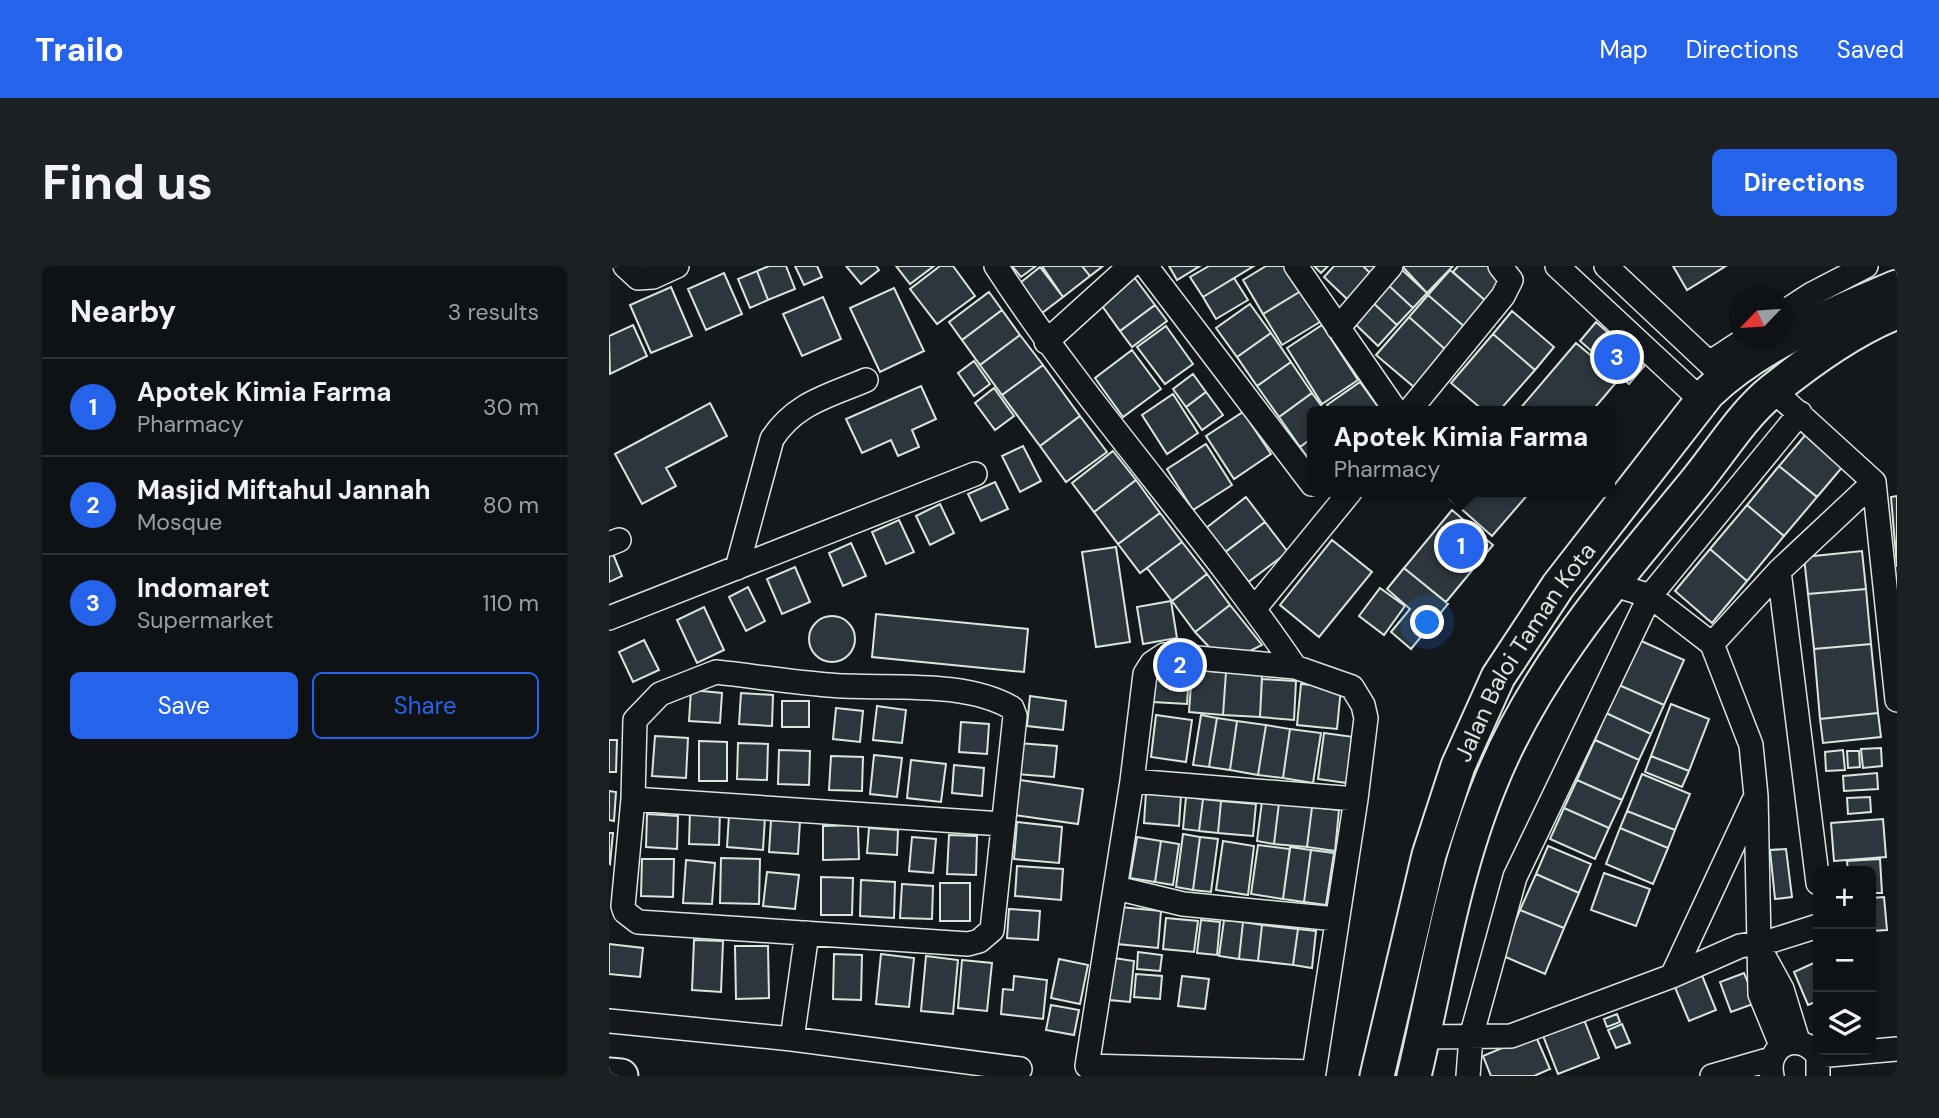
<!DOCTYPE html>
<meta charset="utf-8">
<style>
:root{--surface:#0f1215;--page:#1d2022;--text:#f1f3f6;--muted:#9b9ea0;--line:#2f3234;--accent:#2563eb}
body{margin:0;font-family:"DM Sans",sans-serif;background:var(--page);color:var(--text)}
.controls{position:absolute;right:21px;bottom:21px;display:grid;overflow:hidden;border-radius:10px;box-shadow:0 2px 5px #0004}
.controls button{width:63px;height:63px;display:grid;place-items:center;padding:0;border:0;border-bottom:2px solid var(--line);background:var(--surface);color:var(--text);font:35px sans-serif}
.compass{position:absolute;left:1120px;top:21px;width:63px;height:63px;border-radius:50%;background:var(--surface);box-shadow:0 2px 5px #0004;rotate:245deg}
.you{position:absolute;left:819px;top:357px;width:24px;height:24px;margin:-18px;border:5px solid #fff;border-radius:50%;background:#1a73e8;box-shadow:0 0 0 10px #1a73e833}
.badge{display:grid;place-items:center;width:46px;height:46px;border-radius:50%;background:var(--accent);color:#fff;font-size:23px;font-weight:700}
.pin{position:absolute;translate:-50% -50%;border:4px solid #fff;box-shadow:0 2px 7px #0006}
.popup{position:absolute;left:698px;top:140px;width:308px;height:91px;box-sizing:border-box;display:grid;place-content:center;border-radius:10px;background:var(--surface);filter:drop-shadow(0 2px 5px #0005);font-size:23px;white-space:nowrap;color:var(--muted)}
.popup b{font-size:26px;color:var(--text)}
.popup::after{content:'';position:absolute;left:50%;top:100%;margin-left:-14px;border:14px solid transparent;border-top-color:var(--surface)}
.list{margin:0;padding:0;list-style:none}
h2{display:flex;justify-content:space-between;align-items:center;height:91px;margin:0;padding:0 28px;font-size:30px}
h2 small{font-size:23px;font-weight:400;color:var(--muted)}
.list li{display:grid;grid-template-columns:46px 1fr auto;gap:21px;align-items:center;box-sizing:border-box;height:98px;padding:0 28px;border-top:2px solid var(--line)}
.list b{display:block;font-size:26px;white-space:nowrap}
.list p{margin:0;font-size:23px;white-space:nowrap;color:var(--muted)}
.list em{font-size:23px;font-style:normal;color:var(--muted)}
.actions{display:flex;gap:14px;padding:21px 28px}
.actions a{flex:1;padding:16px 0;border:2px solid var(--accent);border-radius:10px;text-align:center;font-size:24px;color:var(--accent)}
.actions .main{background:var(--accent);color:#fff}
.icon{flex:none;width:38px;height:38px;fill:none;stroke:currentColor;stroke-width:2;stroke-linecap:round;stroke-linejoin:round}
.map{position:relative;flex:none;width:1288px;height:810px;overflow:hidden;border-radius:10px}
header{display:flex;align-items:center;gap:42px;box-sizing:border-box;height:98px;padding:0 35px;background:var(--accent);color:#fff}
header strong{font-size:33px}
nav{display:flex;gap:38px;margin-inline-start:auto;font-size:24px}
.intro{display:flex;align-items:center;justify-content:space-between;box-sizing:border-box;height:168px;padding:0 42px}
h1{margin:0;font-size:49px}
.button{padding:18px 32px;border-radius:10px;background:var(--accent);color:#fff;font-size:24px;font-weight:700}
main{display:flex;gap:42px;padding:0 42px}
aside{flex:1;background:var(--surface);border-radius:10px;box-shadow:0 2px 5px #0004}
.map>svg:first-child{display:block}
</style>
<header>
<strong>Trailo</strong>
<nav><a>Map</a><a>Directions</a><a>Saved</a></nav>
</header>
<div class="intro"><h1>Find us</h1><a class="button">Directions</a></div>
<main>
<aside>
<h2>Nearby<small>3 results</small></h2>
<ul class="list">
<li><span class="badge">1</span><div><b>Apotek Kimia Farma</b><p>Pharmacy</p></div><em>30 m</em></li>
<li><span class="badge">2</span><div><b>Masjid Miftahul Jannah</b><p>Mosque</p></div><em>80 m</em></li>
<li><span class="badge">3</span><div><b>Indomaret</b><p>Supermarket</p></div><em>110 m</em></li>
</ul>
<div class="actions"><a class="main">Save</a><a>Share</a></div>
</aside>
<div class="map">
<svg width="1288" height="810" viewBox="0 0 1288 810">
<rect width="100%" height="100%" fill="#14181c"/>
<path fill="#2c363c" stroke="#d8e6dc" stroke-width="2" d="M160 0H177L186 23 159 34 148 5Z
M186 0H208L213 11 195 19Z
M237 0H267L270 4 252 18Z
M287 0H325L301 18Z
M331 0H344L366 30 328 58 301 23Z
M403 0H427L412 11Z
M433 0H473L481 10 454 31Z
M473 0H494L481 10Z
M560 0H591L568 14Z
M600 0H645L594 31 581 11Z
M657 0H677L692 25 654 48 634 14Z
M705 0H719L712 7Z
M725 0H754L762 8 738 33 715 11Z
M754 0H770L762 8Z
M793 0H844L818 27Z
M849 0H880L897 15 878 36 844 6Z
M1064 0H1117L1078 24Z
M431 1 454 31 433 47 411 17Z
M791 2 818 27 804 42 777 17Z
M841 4 878 36 857 62 819 29Z
M148 5 159 34 141 42 129 13Z
M115 7 133 48 97 64 79 23Z
M525 11 546 39 511 65 491 37Z
M625 12 639 34 607 53 594 31Z
M777 17 804 42 788 59 761 34Z
M62 21 83 70 42 87 21 39Z
M285 22 315 85 271 106 241 42Z
M692 25 711 56 673 79 654 48Z
M380 26 393 44 353 74 340 56Z
M819 29 857 62 837 84 800 51Z
M214 31 232 73 193 90 174 48Z
M761 34 788 59 769 80 742 54Z
M641 38 662 67 628 91 607 62Z
M546 39 558 55 523 81 511 65Z
M393 44 411 69 371 99 353 74Z
M903 45 945 81 926 104 884 68Z
M800 51 837 84 805 121 767 89Z
M987 56 1036 99 1020 118 971 75Z
M24 59 38 90 1 108 0 70Z
M713 59 749 114 713 138 678 82Z
M557 60 584 98 556 118 528 81Z
M662 67 682 96 648 120 628 91Z
M884 68 926 104 890 145H875L842 117Z
M411 69 434 99 393 129 371 99Z
M967 77 1010 113 983 145H909Z
M523 84 552 123 514 151 486 112Z
M365 95 381 118 365 130 349 107Z
M682 96 703 127 670 151 648 120Z
M434 99 471 150 431 180 393 129Z
M584 108 597 126 577 141 564 123Z
M751 116 772 145H723L718 139Z
M312 120 327 153 303 164 310 181 289 190 282 174 253 187 237 153Z
M385 122 405 150 386 164 366 137Z
M597 126 614 149 593 164 577 141Z
M703 127 716 145H703V172L691 181 670 151Z
M564 128 589 167 558 188 533 149Z
M101 137 118 170 57 202 67 220 33 238 6 188Z
M634 146 662 188 625 213 597 170Z
M471 150 498 186 457 216 431 180Z
M1198 167 1235 199 1208 231 1170 200Z
M703 172V197L691 181Z
M597 178 623 219 584 244 558 203Z
M414 180 432 215 411 226 393 190Z
M504 185 527 214 485 246 463 217Z
M1170 200 1208 231 1175 270 1138 239Z
M527 214 551 247 509 278 485 246Z
M386 216 399 243 372 255 359 228Z
M846 226H921L883 270 841 233Z
M1288 230V301L1282 231Z
M637 231 656 256 615 287 597 262Z
M331 238 345 267 321 279 307 250Z
M1138 239 1175 270 1138 315 1101 283Z
M843 244 884 279 837 336 795 302Z
M551 247 573 276 531 307 509 278Z
M290 254 305 286 277 298 263 266Z
M656 256 679 286 638 317 615 287Z
M723 274 763 306 710 371 671 339Z
M573 276 598 308 563 335 538 302Z
M242 277 257 310 234 320 220 287Z
M507 281 521 376 487 381 473 286Z
M2 283 13 310 0 316V284Z
M1101 283 1138 315 1103 357 1066 325Z
M1253 285 1257 323 1199 328 1195 291Z
M186 301 201 336 173 348 158 313Z
M795 302 839 338 802 383 782 366 801 343 778 323Z
M598 308 621 339 586 366 563 335Z
M139 321 156 355 137 365 120 331Z
M771 322 796 340 775 369 750 350Z
M1257 323 1262 378 1205 383 1199 328Z
M562 335 568 372 534 378 528 341Z
M621 339 653 379 635 388 603 384 586 366Z
M95 341 115 384 88 397 68 354Z
M267 348 419 363 415 406 263 391Z
M200 373a23 23 0 1 1 46 0a23 23 0 1 1-46 0Z
M35 374 50 404 24 416 10 386Z
M1030 374 1075 394 1055 439 1010 419Z
M1262 378 1269 447 1211 453 1205 383Z
M546 404 580 407 578 438 544 436Z
M583 404 617 406 614 449 580 446Z
M617 406 653 409 651 451 614 449Z
M653 413 687 415 685 454 651 451Z
M692 418 732 422 728 463 688 459Z
M1010 419 1055 439 1042 468 997 447Z
M82 424 113 427 111 457 80 455Z
M132 427 164 429 163 460 130 458Z
M421 430 457 435 454 464 418 460Z
M173 435H200V461H173Z
M1062 438 1100 453 1080 505 1042 490Z
M268 440 297 444 293 477 264 474Z
M227 442 254 445 251 476 224 473Z
M997 447 1042 468 1030 494 986 474Z
M1269 447 1272 471 1214 477 1211 453Z
M547 449 583 454 577 496 542 491Z
M592 449 608 452 600 501 584 499Z
M608 452 628 455 621 504 600 501Z
M628 455 657 459 649 509 621 504Z
M352 456 380 458 378 488 350 486Z
M657 459 681 463 674 512 649 509Z
M681 463 712 467 704 517 674 512Z
M715 467 745 471 738 517 709 513Z
M46 470 79 472 77 512 43 510Z
M0 474H8L7 506H0Z
M986 474 1030 494 1013 534 968 514Z
M90 475 118 476V515H90Z
M129 477 159 478 158 514 128 513Z
M409 477 448 480 445 511 406 508Z
M1272 482 1273 500 1254 502 1252 483Z
M170 484 201 485 200 519 169 518Z
M1234 484 1236 504 1217 505 1216 486Z
M1238 485H1250L1251 501 1239 502Z
M265 489 293 492 288 531 261 528Z
M222 490 254 491 253 525 220 524Z
M1042 490 1080 505 1073 521 1036 506Z
M302 494 337 498 332 536 298 532Z
M345 499 375 502 373 530 343 527Z
M1268 507 1269 523 1235 525 1234 510Z
M1033 508 1081 528 1066 564 1018 545Z
M411 514 474 523 469 558 406 549Z
M968 514 1013 534 1000 562 955 542Z
M0 525 7 526 5 555 0 554Z
M537 526 572 529 570 560 535 557Z
M577 531 594 533 590 565 574 563Z
M1261 531 1262 546 1239 548 1238 532Z
M594 533 612 535 609 567 590 565Z
M612 535 647 538 644 570 609 567Z
M653 535 670 537 665 578 648 575Z
M670 537 703 541 698 581 665 578Z
M703 541 730 544 726 585 698 581Z
M955 542 1000 562 986 593 941 573Z
M81 543 111 544 110 579 80 578Z
M1018 545 1066 564 1059 582 1011 562Z
M38 548 69 550 68 583 37 581Z
M120 549 156 551 154 584 118 581Z
M1274 553 1277 591 1225 595 1222 557Z
M162 554 191 555 189 588 160 586Z
M408 556 453 561 450 597 405 593Z
M249 559 250 593 214 594V560Z
M260 562 289 564 288 589 258 587Z
M1011 562 1059 582 1044 618 997 598Z
M0 567H4L1 598 0 597Z
M574 568 591 571 584 624 567 621Z
M340 569 368 570 367 609 338 608Z
M303 571 327 573 324 607 300 605Z
M528 571 552 575 546 616 521 612Z
M591 571 609 573 602 626 584 624Z
M552 575 570 578 564 619 546 616Z
M614 575 645 580 639 629 607 624Z
M649 579 681 583 674 633 642 628Z
M939 580 982 598 970 627 927 608Z
M681 581 702 584 695 636 674 633Z
M1177 583 1183 631 1166 633 1161 584Z
M702 584 725 587 717 639 695 636Z
M112 592 151 593 150 638 111 637Z
M33 593H65L64 631 32 630Z
M1271 593 1273 627H1262V605H1239L1238 595Z
M77 594 106 597 103 638 74 637Z
M408 600 454 603 452 634 406 630Z
M158 606 190 609 186 643 154 640Z
M995 607 1041 623 1027 660 982 644Z
M927 608 970 627 955 662 911 644Z
M212 611 244 612 243 649H212Z
M252 614 286 616 285 652 251 650Z
M331 617H361V655H331Z
M293 618 324 620 323 653 291 652Z
M1275 631 1278 664 1262 665V632Z
M511 641 552 645 549 682 508 678Z
M400 643 431 645 429 674 398 672Z
M911 644 955 662 936 708 892 689Z
M557 652 589 655 585 686 554 683Z
M592 654 611 656 608 689 588 687Z
M615 654 634 656 630 693 610 690Z
M634 656 653 659 649 695 630 693Z
M653 659 689 663 684 699 649 695Z
M689 663 707 665 703 702 684 699Z
M85 674 114 675 112 726 83 724Z
M0 678 34 682 31 711 0 708Z
M126 680H159L160 732 127 733Z
M529 686 553 689 551 705 528 703Z
M225 688 253 689 252 734 224 733Z
M272 688 305 692 300 741 267 738Z
M317 690 349 694 344 748 312 745Z
M505 692 525 695 521 736 500 734Z
M450 693 479 699 471 738 442 732Z
M353 694 383 697 378 745 349 742Z
M1209 695V735L1199 739 1185 706Z
M1090 702 1107 744 1080 755 1063 714Z
M1135 707 1147 737 1122 746 1111 716Z
M527 708 553 710 551 733 525 731Z
M405 710 438 714 434 753 392 748 394 723 404 724Z
M573 710 600 713 596 743 569 740Z
M442 739 470 744 465 769 437 764Z
M1008 748 1011 756 998 761 995 753Z
M974 751 990 792 949 808 933 767Z
M1013 758 1021 777 1007 782 999 764Z
M926 768 941 803 925 810H882L874 790Z"/>
<g fill="none" stroke-linecap="round" stroke-linejoin="round">
<defs>
<path id="minor" d="M16 0 29 12 44 11 68 0
M387 0C478 140 592 263 686 401
M537 0 703 218
M687 0 787 145
M948 0 1092 134
M997 0 1115 111
M1172 48 1201 29 1257 0
M729 62 782 0
M437 76 521 0
M1100 97 1135 74
M1164 124 1265 216 1288 434
M800 145 894 30 902 14 891 0
M0 278 10 274
M128 302 163 173C186 137 220 130 257 114
M1170 305 1209 617
M1003 318 1041 330 1103 378 1142 479 1147 530 1151 728 1172 779
M646 342 741 226
M0 352 366 208
M1103 378 1170 305 1265 216
M107 406C144 410 181 416 219 419 275 424 353 413 403 442L406 450 383 664 370 675 359 678 29 656 16 646 14 640 24 533 26 454 51 428Z
M523 515 747 533
M24 533 393 558
M507 622 574 638 727 653
M1151 683 1173 723 1189 775
M1063 710 1144 536
M0 755 183 773 411 803
M814 771 902 770 1063 710 1131 680 1165 674 1209 660
M183 773 198 667
M1209 790 1288 783
M703 810 705 806 747 533 757 452 754 439 743 421 686 401 555 389 543 397 536 408 523 515 478 800 705 806
M859 810 862 771 906 611 1041 330 1191 147
M1103 810 1162 793
M1163 810C1156 778 1191 764 1209 790V810"/>
<g id="highway">
<path d="M0 809 12 810"/>
<path id="s1" d="M768 810 820 589 849 500 889 411 949 320 1099 127C1150 78 1224 48 1288 21"/>
<path d="M805 810C828 713 843 611 881 518 927 403 1008 312 1085 218 1110 188 1133 149 1163 125 1200 95 1244 63 1288 46"/>
</g>
</defs>
<use href="#minor" stroke="#d8e6dc" stroke-width="26"/>
<use href="#highway" stroke="#d8e6dc" stroke-width="37"/>
<use href="#minor" stroke="#14181c" stroke-width="23"/>
<use href="#highway" stroke="#14181c" stroke-width="33"/>
</g>
<g text-anchor="middle" dominant-baseline="central" stroke-width="5" stroke-linejoin="round" paint-order="stroke">
<g font-size="24" fill="#d8e6dc" stroke="#14181c">
<text stroke="none"><textPath href="#s1" startOffset="453">Jalan Baloi Taman Kota</textPath></text>
</g>
</g>
</svg>
<div class="controls">
<button>+</button>
<button>−</button>
<button><svg class="icon" aria-label="layers" viewBox="0 0 24 24"><path d="M12 4l9 5-9 5-9-5zM3 14l9 5 9-5"/></svg></button>
</div>
<svg class="compass" viewBox="-18 -18 36 36"><path d="M0-13l5 13h-10z" fill="#e53935"/><path d="M0 13l5-13h-10z" fill="#9b9ea0"/></svg>
<div class="you"></div>
<div class="pin badge" style="left:852px;top:280px">1</div>
<div class="popup"><b>Apotek Kimia Farma</b>Pharmacy</div>
<div class="pin badge" style="left:571px;top:399px">2</div>
<div class="pin badge" style="left:1008px;top:91px">3</div>
</div>
</main>
